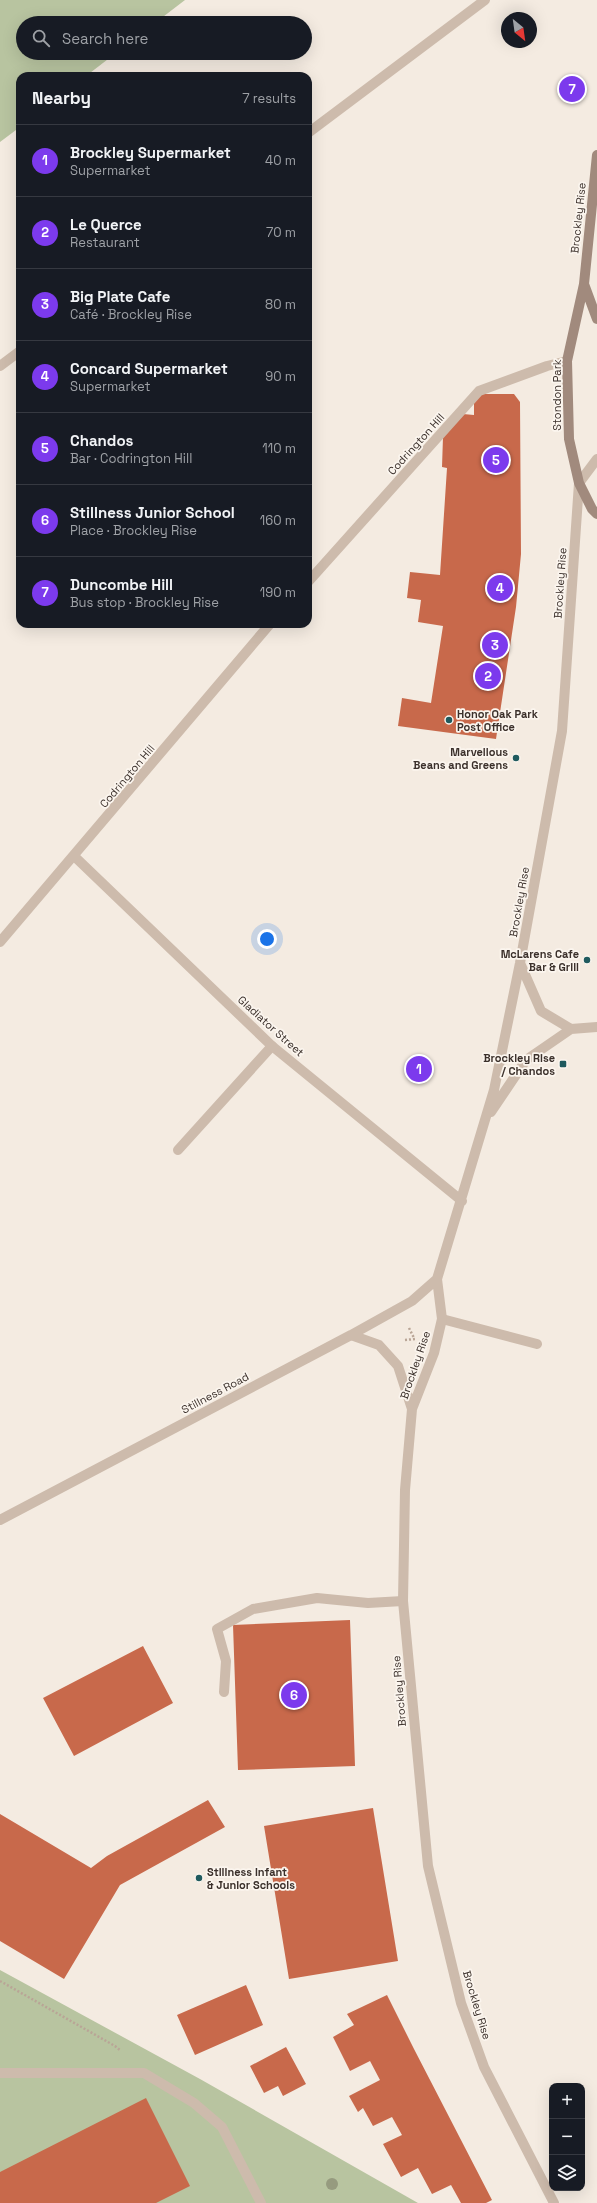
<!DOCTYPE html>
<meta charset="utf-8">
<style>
:root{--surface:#171b24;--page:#20242c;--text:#f1f3f6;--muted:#9ea1a6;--line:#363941;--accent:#7c3aed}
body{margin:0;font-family:"Space Grotesk",sans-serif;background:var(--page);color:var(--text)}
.controls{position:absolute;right:12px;bottom:12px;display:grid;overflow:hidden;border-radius:8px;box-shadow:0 4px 16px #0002}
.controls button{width:36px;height:36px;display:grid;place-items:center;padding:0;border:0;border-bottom:1px solid var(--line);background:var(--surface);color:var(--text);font:20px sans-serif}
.compass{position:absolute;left:501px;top:12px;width:36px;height:36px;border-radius:50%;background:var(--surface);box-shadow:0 4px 16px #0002;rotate:151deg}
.you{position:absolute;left:267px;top:939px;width:14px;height:14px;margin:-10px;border:3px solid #fff;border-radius:50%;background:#1a73e8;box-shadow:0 0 0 6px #1a73e833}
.badge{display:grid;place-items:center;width:26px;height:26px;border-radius:50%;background:var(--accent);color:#fff;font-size:13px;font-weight:700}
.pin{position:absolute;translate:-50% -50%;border:2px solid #fff;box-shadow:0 1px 4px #0006}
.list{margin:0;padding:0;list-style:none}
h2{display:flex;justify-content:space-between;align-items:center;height:52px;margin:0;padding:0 16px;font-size:17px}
h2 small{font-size:13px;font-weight:400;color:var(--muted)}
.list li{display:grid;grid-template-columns:26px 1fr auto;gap:12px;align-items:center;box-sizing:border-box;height:72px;padding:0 16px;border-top:1px solid var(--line)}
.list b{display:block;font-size:15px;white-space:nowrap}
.list p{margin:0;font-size:13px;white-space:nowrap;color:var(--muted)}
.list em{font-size:13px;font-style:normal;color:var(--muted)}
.icon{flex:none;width:22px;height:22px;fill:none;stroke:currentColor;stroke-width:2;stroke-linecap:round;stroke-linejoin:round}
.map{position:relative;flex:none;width:597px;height:2203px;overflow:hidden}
.search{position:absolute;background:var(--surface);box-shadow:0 4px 16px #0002;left:16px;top:16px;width:296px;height:44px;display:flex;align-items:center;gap:10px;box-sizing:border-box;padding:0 14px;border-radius:22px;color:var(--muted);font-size:15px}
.panel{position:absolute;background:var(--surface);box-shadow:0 4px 16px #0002;left:16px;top:72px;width:296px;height:556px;border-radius:12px}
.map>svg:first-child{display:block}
</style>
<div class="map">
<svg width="597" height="2203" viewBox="0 0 597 2203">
<rect width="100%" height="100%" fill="#f4ebe1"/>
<path fill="#b8c4a0" d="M0 0H185L155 23H23V53H116L86 76H20V127L0 142Z
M0 1970 200 2079 418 2203H0Z"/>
<path fill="#c8694b" d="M481 394H514L520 402 521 554 516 607 496 739 398 726 402 698 431 703 443 626 418 622 421 600 407 598 410 572 440 575 447 468 442 467 443 437 463 414 474 415V401Z
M350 1620 355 1766 238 1770 233 1625Z
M143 1646 173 1703 74 1756 43 1698Z
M208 1800 225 1827 120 1885 64 1979 0 1941V1814L91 1868 107 1856Z
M373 1808 398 1961 289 1979 264 1826Z
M246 1985 263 2025 195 2055 177 2015Z
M387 1995 414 2049 492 2200 486 2203H461L451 2185 432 2194 418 2168 401 2177 383 2144 402 2135 392 2117 373 2126 363 2108 358 2112 349 2096 380 2080 370 2061 350 2071 333 2037 354 2025 347 2014Z
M286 2047 306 2084 283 2096 278 2086 264 2093 250 2066Z
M146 2098 190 2186 156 2203H0V2172Z"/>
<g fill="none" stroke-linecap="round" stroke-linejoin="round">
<path stroke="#b9a596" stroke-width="2.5" stroke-dasharray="2 2" stroke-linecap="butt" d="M409 1328 414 1338
M405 1340 415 1339
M0 1981 115 2046 121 2051"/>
<path stroke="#cdbbac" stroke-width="10" d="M178 1150 272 1046
M442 1319 537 1344
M224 1692 226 1661 217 1629 253 1609 317 1598 368 1603 403 1601
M0 2073H144L194 2103 222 2127 261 2203"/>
<path stroke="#cdbbac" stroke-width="10" d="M308 133 485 0
M0 366 20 351
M308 582 479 391 547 366 567 361
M74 856 272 1046 462 1201
M0 942 270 624
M520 963 541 1011 571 1029
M491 1112 526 1060 571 1029 597 1027
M351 1335 379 1345 398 1366 412 1409
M0 1520 351 1335 412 1301 437 1279
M554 2203 484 2067 461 2003 428 1866 403 1601 405 1490 412 1409 434 1353 442 1319 437 1279 494 1090 520 963 562 731 579 483 597 459"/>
<path stroke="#a18a7d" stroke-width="10" d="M597 155 584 284 567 361 569 439 579 483 592 509 597 514
M584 284 597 319"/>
</g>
<circle fill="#969b7f" cx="332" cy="2184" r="6"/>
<g fill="#1f5a5e" stroke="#fbf5ee" stroke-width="1.5">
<circle cx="449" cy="720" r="4"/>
<circle cx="516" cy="758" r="4"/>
<circle cx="587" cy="960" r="4"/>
<rect x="559" y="1060" width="8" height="8" rx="2"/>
<circle cx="199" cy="1878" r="4"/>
</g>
<g text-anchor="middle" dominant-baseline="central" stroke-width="3.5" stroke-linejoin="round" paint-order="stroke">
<g font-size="11" fill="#3b302b" stroke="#fbf5ee">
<text transform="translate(578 218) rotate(-84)">Brockley Rise</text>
<text transform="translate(557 395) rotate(-90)">Stondon Park</text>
<text transform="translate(416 444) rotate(-48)">Codrington Hill</text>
<text transform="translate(560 583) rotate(-86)">Brockley Rise</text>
<text transform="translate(127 776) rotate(-50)">Codrington Hill</text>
<text transform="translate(519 902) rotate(-80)">Brockley Rise</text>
<text transform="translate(271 1026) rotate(42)">Gladiator Street</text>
<text transform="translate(415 1365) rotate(-71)">Brockley Rise</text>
<text transform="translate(215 1393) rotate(-28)">Stillness Road</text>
<text transform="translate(399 1691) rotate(-95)">Brockley Rise</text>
<text transform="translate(477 2005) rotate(73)">Brockley Rise</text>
</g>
<g font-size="11" font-weight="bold" fill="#3b302b" stroke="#fbf5ee" text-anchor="end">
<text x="457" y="714" text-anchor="start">Honor Oak Park<tspan x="457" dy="13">Post Office</tspan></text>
<text x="508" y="752">Marvellous<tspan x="508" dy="13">Beans and Greens</tspan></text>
<text x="579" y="954">McLarens Cafe<tspan x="579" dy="13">Bar &amp; Grill</tspan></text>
<text x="555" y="1058">Brockley Rise<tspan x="555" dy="13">/ Chandos</tspan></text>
<text x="207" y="1872" text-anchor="start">Stillness Infant<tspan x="207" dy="13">&amp; Junior Schools</tspan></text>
</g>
</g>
</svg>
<div class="controls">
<button>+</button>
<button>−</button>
<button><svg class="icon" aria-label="layers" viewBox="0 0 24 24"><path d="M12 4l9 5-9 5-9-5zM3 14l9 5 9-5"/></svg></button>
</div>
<svg class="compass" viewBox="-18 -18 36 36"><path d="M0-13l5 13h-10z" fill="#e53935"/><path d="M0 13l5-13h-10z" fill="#9ea1a6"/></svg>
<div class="you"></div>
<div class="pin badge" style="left:419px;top:1069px">1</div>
<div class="pin badge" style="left:488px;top:676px">2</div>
<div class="pin badge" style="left:495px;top:645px">3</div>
<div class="pin badge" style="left:500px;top:588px">4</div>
<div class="pin badge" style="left:496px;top:460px">5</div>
<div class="pin badge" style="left:294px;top:1695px">6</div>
<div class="pin badge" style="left:572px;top:89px">7</div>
<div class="search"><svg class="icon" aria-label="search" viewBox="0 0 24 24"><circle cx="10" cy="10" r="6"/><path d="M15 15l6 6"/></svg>Search here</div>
<section class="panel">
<h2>Nearby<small>7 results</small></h2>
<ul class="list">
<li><span class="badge">1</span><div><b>Brockley Supermarket</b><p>Supermarket</p></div><em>40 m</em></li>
<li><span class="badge">2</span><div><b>Le Querce</b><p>Restaurant</p></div><em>70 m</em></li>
<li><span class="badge">3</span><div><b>Big Plate Cafe</b><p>Café · Brockley Rise</p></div><em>80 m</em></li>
<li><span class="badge">4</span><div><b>Concard Supermarket</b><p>Supermarket</p></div><em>90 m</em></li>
<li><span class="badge">5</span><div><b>Chandos</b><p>Bar · Codrington Hill</p></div><em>110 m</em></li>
<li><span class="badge">6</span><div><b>Stillness Junior School</b><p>Place · Brockley Rise</p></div><em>160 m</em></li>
<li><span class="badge">7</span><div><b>Duncombe Hill</b><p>Bus stop · Brockley Rise</p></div><em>190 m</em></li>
</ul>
</section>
</div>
